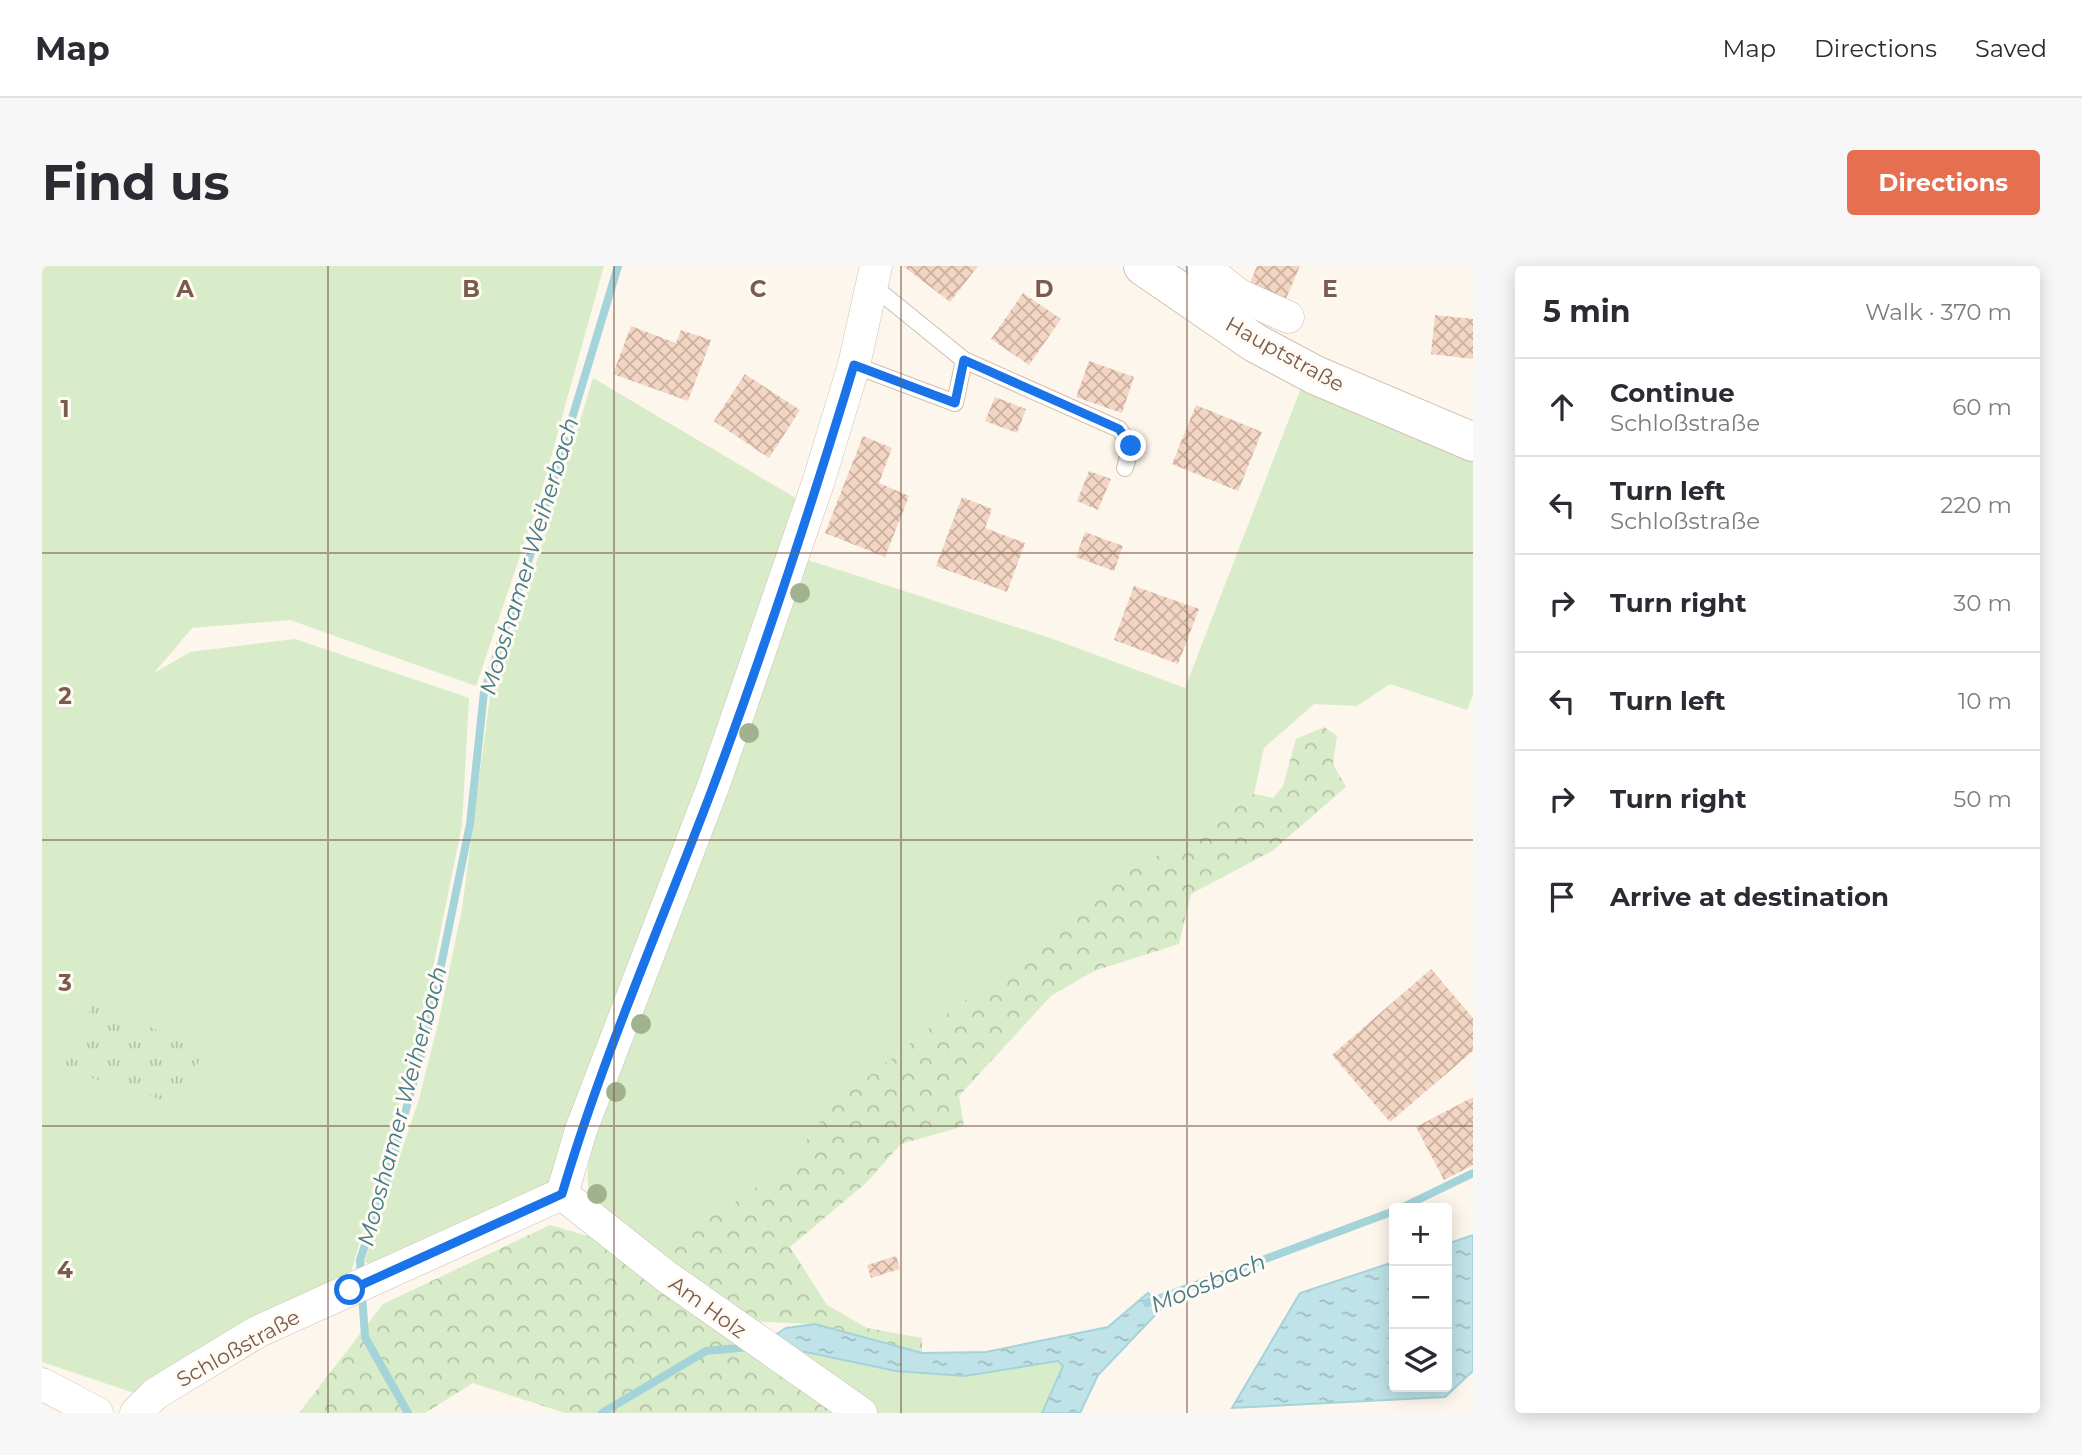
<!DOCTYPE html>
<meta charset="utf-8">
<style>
:root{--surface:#fff;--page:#f7f7f7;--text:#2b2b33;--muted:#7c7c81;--line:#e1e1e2;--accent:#e76f51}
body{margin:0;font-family:Montserrat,sans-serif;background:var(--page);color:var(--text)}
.controls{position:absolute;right:21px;bottom:21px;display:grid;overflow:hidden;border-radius:7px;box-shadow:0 4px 18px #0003}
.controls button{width:63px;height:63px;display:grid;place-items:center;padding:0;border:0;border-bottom:2px solid var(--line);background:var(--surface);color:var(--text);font:35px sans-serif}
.stop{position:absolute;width:21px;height:21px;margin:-16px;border:5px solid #1a73e8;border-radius:50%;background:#fff}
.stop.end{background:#1a73e8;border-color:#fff;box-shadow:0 2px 7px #0008}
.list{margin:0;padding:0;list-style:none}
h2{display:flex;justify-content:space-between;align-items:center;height:91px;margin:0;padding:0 28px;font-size:30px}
h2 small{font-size:23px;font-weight:400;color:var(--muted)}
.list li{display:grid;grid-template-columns:46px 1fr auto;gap:21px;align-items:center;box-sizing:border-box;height:98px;padding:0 28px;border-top:2px solid var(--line)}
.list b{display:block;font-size:26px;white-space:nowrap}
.list p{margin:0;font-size:23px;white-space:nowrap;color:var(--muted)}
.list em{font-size:23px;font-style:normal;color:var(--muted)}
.icon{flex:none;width:38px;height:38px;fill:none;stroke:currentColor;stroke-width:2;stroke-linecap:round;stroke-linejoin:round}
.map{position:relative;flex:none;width:1431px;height:1147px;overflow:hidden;border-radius:7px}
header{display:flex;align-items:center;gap:42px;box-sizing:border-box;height:98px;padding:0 35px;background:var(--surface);border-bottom:2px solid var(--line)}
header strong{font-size:33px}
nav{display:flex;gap:38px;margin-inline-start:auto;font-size:24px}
.intro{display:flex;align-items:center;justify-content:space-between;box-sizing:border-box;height:168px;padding:0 42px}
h1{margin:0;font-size:49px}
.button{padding:18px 32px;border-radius:7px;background:var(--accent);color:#fff;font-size:24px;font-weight:700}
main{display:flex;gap:42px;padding:0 42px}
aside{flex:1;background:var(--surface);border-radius:7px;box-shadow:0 4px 18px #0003}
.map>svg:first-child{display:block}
</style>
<header>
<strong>Map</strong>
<nav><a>Map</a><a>Directions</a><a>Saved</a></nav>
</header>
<div class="intro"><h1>Find us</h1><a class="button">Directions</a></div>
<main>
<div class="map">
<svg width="1431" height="1147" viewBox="0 0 1431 1147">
<defs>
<pattern id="forest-crowns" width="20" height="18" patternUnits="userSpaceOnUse" patternTransform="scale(1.75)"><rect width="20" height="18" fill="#d8ecc9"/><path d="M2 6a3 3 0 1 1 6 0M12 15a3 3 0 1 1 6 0" fill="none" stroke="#b4c2a5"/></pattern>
<pattern id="park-tufts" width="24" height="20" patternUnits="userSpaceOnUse" patternTransform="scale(1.75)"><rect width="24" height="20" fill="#d8ecc9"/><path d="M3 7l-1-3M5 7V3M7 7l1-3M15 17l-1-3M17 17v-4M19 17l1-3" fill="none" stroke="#b4c2a5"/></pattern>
<pattern id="water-ripples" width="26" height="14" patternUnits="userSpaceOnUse" patternTransform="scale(1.75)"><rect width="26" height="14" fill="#bfe3e8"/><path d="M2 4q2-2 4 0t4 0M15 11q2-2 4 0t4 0" fill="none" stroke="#a0bbbe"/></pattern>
<pattern id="building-cross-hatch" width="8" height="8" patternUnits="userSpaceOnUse" patternTransform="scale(1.75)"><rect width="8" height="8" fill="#f3d5c3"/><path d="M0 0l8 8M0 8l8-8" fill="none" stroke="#cab0a1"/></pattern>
</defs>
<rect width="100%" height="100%" fill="#fdf6ec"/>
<path fill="#d8ecc9" d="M0 0H562L497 234 434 420 248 354 150 362 112 407 148 386 253 373 427 432 420 559 379 761 306 1017 95 1128 0 1096Z
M551 112 757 234 656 524 507 918 340 1003 322 996 377 833 397 754 420 643 448 430 491 308Z
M1261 117 1431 188V429L1425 444 1348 418 1315 440 1272 438 1222 482 1212 528 1151 573 1063 614 974 694 789 840 749 896 690 938 606 984C556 947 536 944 550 876L760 292 1011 373 1143 422Z
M764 1086 854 1105 923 1110 1006 1096 1016 1095 1021 1100 1000 1147H835L816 1131 747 1088Z"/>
<path fill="url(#forest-crowns)" d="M1282 461 1295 470 1291 498 1304 521 1230 585 1149 628 1137 678 1052 705 1009 730 917 830 922 860 859 878 824 917 748 981 785 1039 825 1062 880 1072V1087L773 1058 705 1055 606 984 690 938 749 896 789 840 974 694 1063 614 1151 573 1212 528 1231 532 1241 520 1254 473Z
M508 959 556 973 795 1147H523L431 1117 383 1147H257L341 1038Z"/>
<path fill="url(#park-tufts)" d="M53 734 160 786 140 840 21 803Z"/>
<path fill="url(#water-ripples)" stroke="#a5d3da" stroke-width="2" d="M1431 969V1105L1403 1131 1190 1142 1258 1027 1352 996V1121H1405V978Z
M1106 1027 1120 1042 1056 1109 1038 1147H1000L1021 1100 1016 1095 923 1110 854 1105 764 1086 754 1087 733 1069 744 1062 773 1058 880 1087 944 1086 1066 1061Z"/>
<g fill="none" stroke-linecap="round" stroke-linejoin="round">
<path stroke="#a5d3da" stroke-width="8" d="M1359 942 1431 907
M319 1011 318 994 345 913 386 763 428 558 442 426 493 275 576 0
M320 1028 323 1071 366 1147
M1105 1037 1352 945
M560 1147 664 1085 707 1081"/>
</g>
<path fill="url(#building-cross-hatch)" d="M861 0H936L908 36Z
M1215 0H1258L1243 35 1207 19Z
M981 27 1019 53 987 99 949 73Z
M1393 49 1431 53V93L1389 88Z
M589 60 634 77 639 64 669 74 646 135 571 108Z
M1047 95 1092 111 1080 147 1034 131Z
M703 108 758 144 727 192 672 155Z
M953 131 984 143 975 167 943 155Z
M1154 139 1220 166 1196 225 1130 198Z
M821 170 850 182 837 217 867 230 843 291 783 267Z
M1047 205 1069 213 1056 244 1035 235Z
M920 231 950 243 943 262 983 277 965 326 894 300Z
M1043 266 1081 280 1072 305 1034 291Z
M1092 320 1157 343 1136 398 1072 374Z
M1389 703 1431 752V785L1348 856 1290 789Z
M1431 831V899L1402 914 1374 861Z
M854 990 858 1003 829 1012 825 999Z"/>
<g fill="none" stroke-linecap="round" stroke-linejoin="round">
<defs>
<path id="lane" d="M922 94 1077 163 1089 180 1083 202
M812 99 913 137 922 94 832 21"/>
<path id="street" d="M1160 0 1197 29 1246 51
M520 928 625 1011 819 1147
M0 1118 55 1147
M94 1147 113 1128 215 1066 520 928 539 864 672 518 777 214 812 99 834 0"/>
<path id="secondary" d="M1101 0 1213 77 1273 109 1431 176"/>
</defs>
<use href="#lane" stroke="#d1beb0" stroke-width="18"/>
<use href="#street" stroke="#d1beb0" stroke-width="33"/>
<use href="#secondary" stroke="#d6c0b0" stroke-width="40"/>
<use href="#lane" stroke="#fff" stroke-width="16"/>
<use href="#street" stroke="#fff" stroke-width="32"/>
<use href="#secondary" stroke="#fff" stroke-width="38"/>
</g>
<g fill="#a0b28e">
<circle cx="758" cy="327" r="10"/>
<circle cx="707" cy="467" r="10"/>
<circle cx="599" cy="758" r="10"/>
<circle cx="574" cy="826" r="10"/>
<circle cx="555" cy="928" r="10"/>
</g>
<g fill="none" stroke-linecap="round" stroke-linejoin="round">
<path stroke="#1a73e8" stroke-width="9" d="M308 1024 520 928C561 789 620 656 671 521 723 382 769 241 812 99L913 137 922 94 1077 163 1089 180"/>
</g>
<path fill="none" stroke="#7a5c4d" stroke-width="2" stroke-opacity="0.55" d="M286 0V1147M572 0V1147M859 0V1147M1145 0V1147M0 287H1431M0 574H1431M0 860H1431"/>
<g text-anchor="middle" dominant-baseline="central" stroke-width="6" stroke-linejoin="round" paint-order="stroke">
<g font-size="21" fill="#7a5c4d" stroke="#fffaf3">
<text transform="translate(1243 88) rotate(29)">Hauptstraße</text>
<text transform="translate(666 1041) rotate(36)">Am Holz</text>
<text transform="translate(196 1082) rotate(-29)">Schloßstraße</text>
</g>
<g font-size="23" font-style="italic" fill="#437c86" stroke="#fffaf3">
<text transform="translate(487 290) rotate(-73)">Mooshamer Weiherbach</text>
<text transform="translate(360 840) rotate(-75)">Mooshamer Weiherbach</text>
<text transform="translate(1166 1017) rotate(-22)">Moosbach</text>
</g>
</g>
<g font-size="23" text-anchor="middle" font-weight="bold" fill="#7a5c4d" stroke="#fffaf3" stroke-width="6" stroke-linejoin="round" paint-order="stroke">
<text x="143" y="31">A</text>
<text x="429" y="31">B</text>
<text x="716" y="31">C</text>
<text x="1002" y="31">D</text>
<text x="1288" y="31">E</text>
<text x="23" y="151">1</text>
<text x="23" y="438">2</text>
<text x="23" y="725">3</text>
<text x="23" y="1012">4</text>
</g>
</svg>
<div class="controls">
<button>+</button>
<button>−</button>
<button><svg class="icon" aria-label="layers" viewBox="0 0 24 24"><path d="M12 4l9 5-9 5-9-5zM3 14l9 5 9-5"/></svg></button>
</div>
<div class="stop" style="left:308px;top:1024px"></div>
<div class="stop end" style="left:1089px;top:180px"></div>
</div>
<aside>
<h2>5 min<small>Walk · 370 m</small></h2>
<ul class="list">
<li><svg class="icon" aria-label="ahead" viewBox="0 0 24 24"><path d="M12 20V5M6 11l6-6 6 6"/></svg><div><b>Continue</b><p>Schloßstraße</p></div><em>60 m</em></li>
<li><svg class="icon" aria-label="left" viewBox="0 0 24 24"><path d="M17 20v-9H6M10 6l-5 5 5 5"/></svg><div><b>Turn left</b><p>Schloßstraße</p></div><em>220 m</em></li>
<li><svg class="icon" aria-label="right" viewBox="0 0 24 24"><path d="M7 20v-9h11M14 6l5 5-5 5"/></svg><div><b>Turn right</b></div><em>30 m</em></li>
<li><svg class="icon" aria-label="left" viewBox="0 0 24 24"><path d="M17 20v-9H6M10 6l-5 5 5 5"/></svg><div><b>Turn left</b></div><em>10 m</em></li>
<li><svg class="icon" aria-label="right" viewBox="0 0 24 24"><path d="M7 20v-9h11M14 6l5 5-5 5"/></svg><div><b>Turn right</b></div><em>50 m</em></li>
<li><svg class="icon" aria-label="arrive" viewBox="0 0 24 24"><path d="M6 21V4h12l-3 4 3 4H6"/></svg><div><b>Arrive at destination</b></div></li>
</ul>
</aside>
</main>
